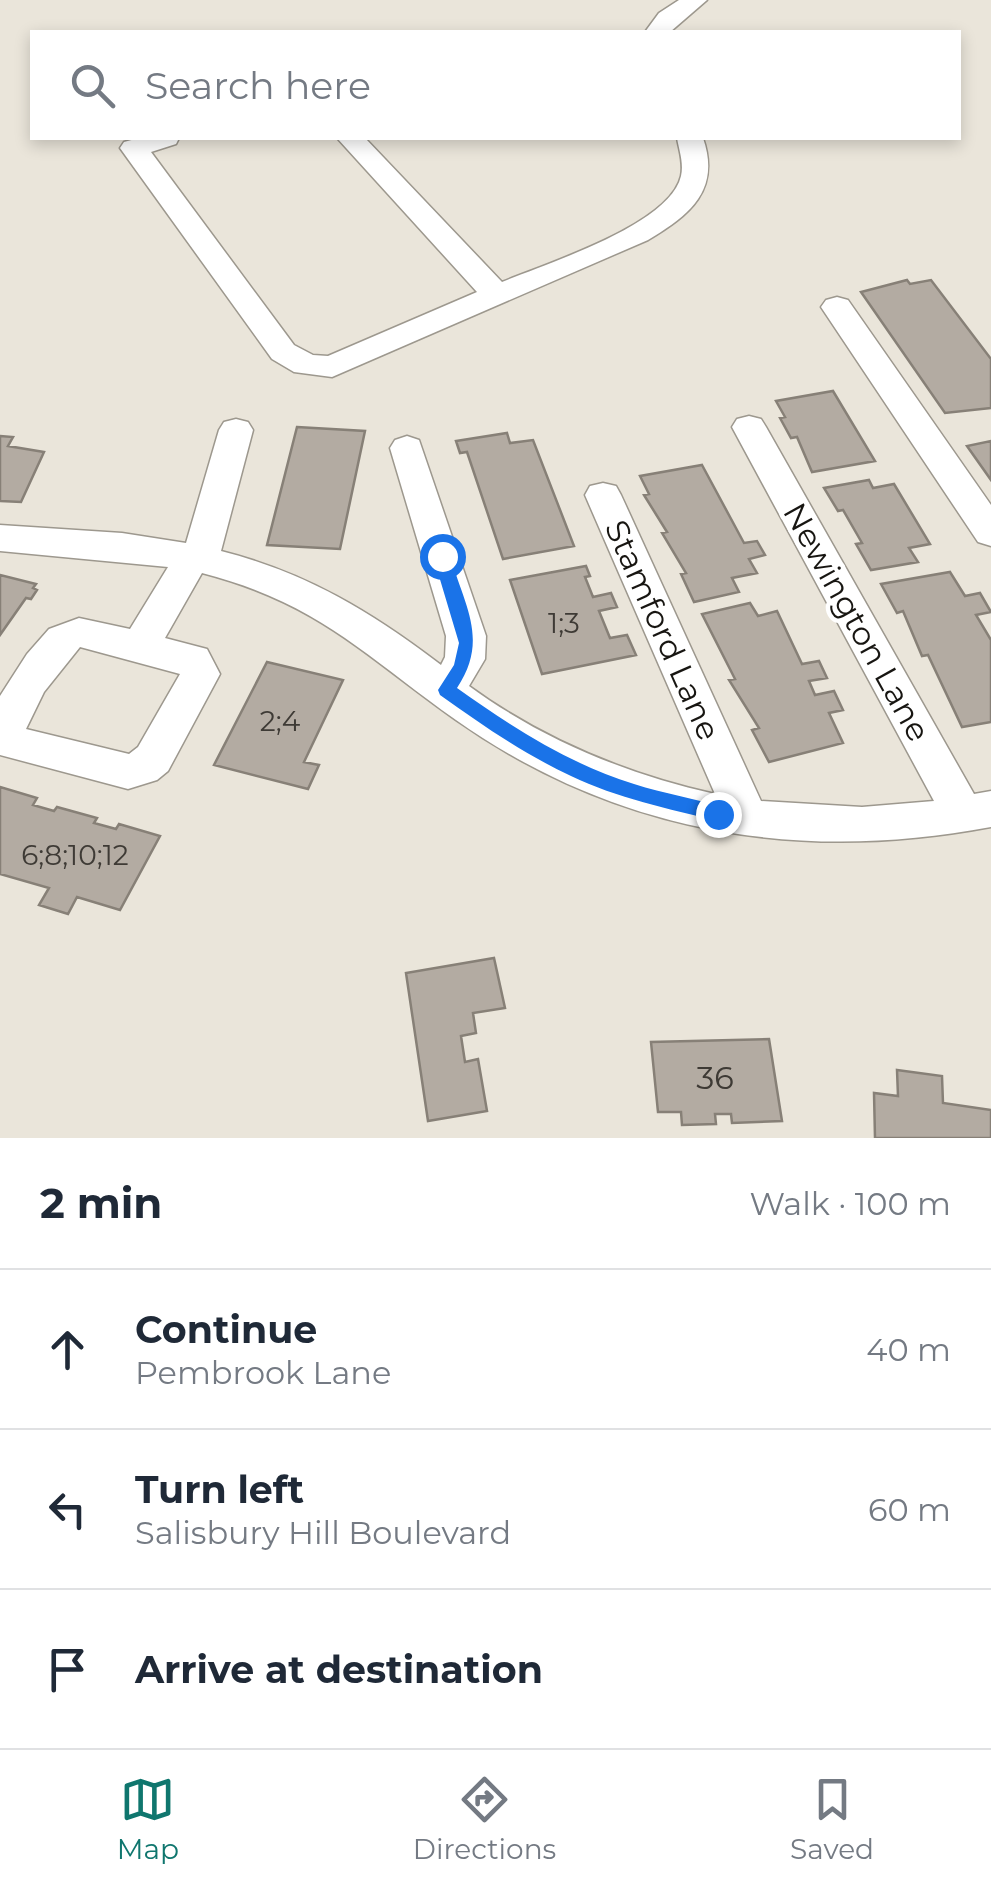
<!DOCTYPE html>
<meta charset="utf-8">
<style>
:root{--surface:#fff;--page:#f6f6f7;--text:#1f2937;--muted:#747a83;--line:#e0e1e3;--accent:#0f766e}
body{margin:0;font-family:Montserrat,sans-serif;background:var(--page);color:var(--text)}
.stop{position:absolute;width:30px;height:30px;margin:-22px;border:8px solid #1a73e8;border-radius:50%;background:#fff}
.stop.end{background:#1a73e8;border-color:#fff;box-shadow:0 2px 10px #0008}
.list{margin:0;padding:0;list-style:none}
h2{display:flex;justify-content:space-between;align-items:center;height:130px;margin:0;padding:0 40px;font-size:42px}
h2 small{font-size:32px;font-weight:400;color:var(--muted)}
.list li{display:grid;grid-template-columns:65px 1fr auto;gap:30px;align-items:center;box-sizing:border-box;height:160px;padding:0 40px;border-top:2px solid var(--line)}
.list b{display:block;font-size:38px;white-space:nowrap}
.list p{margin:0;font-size:32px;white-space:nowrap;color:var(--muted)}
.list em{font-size:32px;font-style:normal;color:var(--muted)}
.icon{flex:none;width:55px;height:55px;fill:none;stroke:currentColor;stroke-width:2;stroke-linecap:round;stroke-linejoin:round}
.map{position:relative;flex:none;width:991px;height:1138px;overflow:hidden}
.search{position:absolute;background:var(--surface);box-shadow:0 5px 15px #0003;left:30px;right:30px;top:30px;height:110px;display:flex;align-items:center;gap:25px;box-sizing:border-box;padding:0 35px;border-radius:0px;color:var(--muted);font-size:38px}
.sheet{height:610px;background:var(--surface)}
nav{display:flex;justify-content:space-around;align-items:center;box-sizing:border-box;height:140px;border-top:2px solid var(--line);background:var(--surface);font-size:28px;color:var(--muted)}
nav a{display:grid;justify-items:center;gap:5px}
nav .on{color:var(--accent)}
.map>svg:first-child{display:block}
</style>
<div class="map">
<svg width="991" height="1138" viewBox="0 0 991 1138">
<rect width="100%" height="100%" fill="#eae5da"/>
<path fill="#b3aba2" stroke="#878077" stroke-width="2.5" d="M907 280 910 284 931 280 991 359V408L945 413 861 292Z
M833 391 875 461 812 472 797 437 791 438 780 418 785 417 776 401Z
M297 427 365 431 340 549 267 545Z
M507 433 510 443 533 440 574 546 503 559 467 452 460 453 456 441Z
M0 436 13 437 8 446 44 452 21 502 0 501Z
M991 441V480L967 446Z
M702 465 744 543 757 541 765 555 749 559 757 573 732 578 739 592 694 602 681 574 686 573 662 533 667 532 644 495 649 494 640 476Z
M869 480 873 488 894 484 930 544 909 548 918 562 871 570 856 544 862 543 843 510 838 511 824 488Z
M586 566 590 576 585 577 593 597 611 593 617 607 599 611 610 638 627 635 636 655 542 674 510 580Z
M950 572 965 596 980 593 991 612 976 615 991 640V722L962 727 928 655 922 656 903 611 897 613 881 584Z
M0 575 36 584 33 588 37 590 31 599 26 598 0 635Z
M750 603 758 616 777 611 802 664 819 661 827 678 809 681 815 695 834 691 843 710 829 713 843 743 769 762 752 730 759 728 729 680 735 679 702 614Z
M267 662 343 680 304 762 319 765 308 789 214 765Z
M0 787 37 798 33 805 54 811 57 807 97 818 94 823 116 829 119 824 160 836 120 910 77 897 68 914 39 905 49 888 0 874Z
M494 958 505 1008 473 1013 476 1033 461 1036 465 1062 478 1059 487 1111 428 1121 406 973Z
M769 1039 782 1121 732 1123 731 1114H715L716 1124 682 1125 681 1112H658L651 1042Z
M897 1070 942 1076 943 1103 991 1110V1138H875L874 1093 898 1096Z"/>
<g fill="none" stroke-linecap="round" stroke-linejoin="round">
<defs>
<path id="minor" d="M679 0H707L670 32H645L659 13Z
M139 138H179L176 144 151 152 294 345 313 355 328 356 477 292 337 138H365L502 282C545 264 670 225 681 176 684 163 679 150 677 138H703C721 190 690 215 648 240L332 377 294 372 272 359 120 148 124 142Z
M837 297 848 300 991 505V546L978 542 821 307 826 300Z
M749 416 761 419 766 427 974 794 991 791V827C801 863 618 834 456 720 364 655 318 603 202 573L165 638 207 649 220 674 168 771 157 780 128 789 0 755V696L27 654 49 629 79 618 130 629 168 567 0 551V525L122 533 186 543 219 430 224 422 236 419 248 422 253 430 221 551C305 572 372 612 441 665L445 657 446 636 390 448 395 440 407 436 419 440 486 636 485 659 469 686C543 740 626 774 715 794L585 495 590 486 603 483 616 486 621 495 761 801 862 807 934 801 732 427 737 419ZM80 647 180 674 138 747 129 754 26 729 44 692Z"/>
</defs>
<use href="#minor" stroke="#9d988e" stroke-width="3"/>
<use href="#minor" fill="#fff" fill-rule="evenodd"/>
</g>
<path fill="#1a73e8" d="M442 550 450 556C465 607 489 640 457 688 512 727 569 764 634 784 664 794 695 798 725 808V819L718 821C669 809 617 798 571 776 524 754 482 725 440 695L438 690 454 665 459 643 433 556Z"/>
<g text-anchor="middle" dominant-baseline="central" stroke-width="9" stroke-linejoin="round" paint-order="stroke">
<g font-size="28" fill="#3e3a35">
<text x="564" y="623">1;3</text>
<text x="280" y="721">2;4</text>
<text x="75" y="855">6;8;10;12</text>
</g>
<g font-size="32" fill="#171511" stroke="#fff">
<text transform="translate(857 622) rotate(61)">Newington Lane</text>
<text transform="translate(663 630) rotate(66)">Stamford Lane</text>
</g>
<g font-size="32" fill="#3e3a35">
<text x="715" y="1077">36</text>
</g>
</g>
</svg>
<div class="stop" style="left:442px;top:556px"></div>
<div class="stop end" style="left:718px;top:814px"></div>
<div class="search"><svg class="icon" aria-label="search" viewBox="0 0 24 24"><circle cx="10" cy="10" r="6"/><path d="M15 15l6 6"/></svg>Search here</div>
</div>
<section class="sheet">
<h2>2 min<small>Walk · 100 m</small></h2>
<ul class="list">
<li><svg class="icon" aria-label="ahead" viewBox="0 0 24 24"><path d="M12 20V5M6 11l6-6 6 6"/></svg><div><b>Continue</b><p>Pembrook Lane</p></div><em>40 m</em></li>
<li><svg class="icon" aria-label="left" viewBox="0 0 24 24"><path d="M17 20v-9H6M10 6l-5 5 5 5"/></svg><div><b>Turn left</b><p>Salisbury Hill Boulevard</p></div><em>60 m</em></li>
<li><svg class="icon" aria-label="arrive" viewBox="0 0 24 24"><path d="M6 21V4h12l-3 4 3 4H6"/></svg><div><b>Arrive at destination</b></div></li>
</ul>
</section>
<nav>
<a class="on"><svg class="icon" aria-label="map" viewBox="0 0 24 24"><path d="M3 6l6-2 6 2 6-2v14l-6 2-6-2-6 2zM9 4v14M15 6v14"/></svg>Map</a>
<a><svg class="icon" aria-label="directions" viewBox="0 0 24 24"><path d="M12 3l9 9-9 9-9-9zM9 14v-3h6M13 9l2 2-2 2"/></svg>Directions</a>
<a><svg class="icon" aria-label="saved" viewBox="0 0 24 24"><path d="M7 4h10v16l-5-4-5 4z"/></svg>Saved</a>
</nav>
